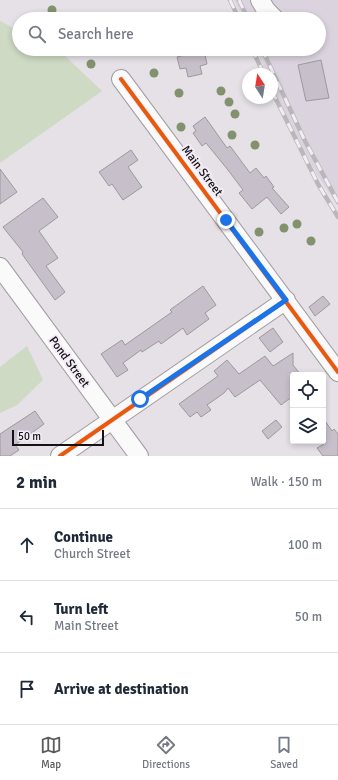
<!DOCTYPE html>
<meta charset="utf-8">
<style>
:root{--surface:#fff;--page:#f2f2f3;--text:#1f2937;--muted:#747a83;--line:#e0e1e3;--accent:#5d5a5e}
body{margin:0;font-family:Signika,sans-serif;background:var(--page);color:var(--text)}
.controls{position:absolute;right:12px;bottom:12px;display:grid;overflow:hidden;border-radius:4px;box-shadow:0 2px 6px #0003}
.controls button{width:36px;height:36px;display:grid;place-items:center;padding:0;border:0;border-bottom:1px solid var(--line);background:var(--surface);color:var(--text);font:20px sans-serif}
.compass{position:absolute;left:242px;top:68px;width:36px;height:36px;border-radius:50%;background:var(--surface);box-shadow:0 2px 6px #0003;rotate:348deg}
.scale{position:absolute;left:12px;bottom:10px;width:92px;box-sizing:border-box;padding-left:4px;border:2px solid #141215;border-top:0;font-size:11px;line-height:14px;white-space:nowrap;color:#141215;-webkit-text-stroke:3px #f3ecf6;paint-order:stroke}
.stop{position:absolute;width:12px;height:12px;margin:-9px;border:3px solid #1a73e8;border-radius:50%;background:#fff}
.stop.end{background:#1a73e8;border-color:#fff;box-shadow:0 1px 4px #0008}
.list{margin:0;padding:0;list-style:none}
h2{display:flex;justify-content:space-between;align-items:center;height:52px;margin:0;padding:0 16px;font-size:17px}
h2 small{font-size:13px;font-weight:400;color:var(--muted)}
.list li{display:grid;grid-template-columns:26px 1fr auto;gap:12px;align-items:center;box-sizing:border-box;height:72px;padding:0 16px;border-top:1px solid var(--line)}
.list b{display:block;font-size:15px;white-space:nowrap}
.list p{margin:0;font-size:13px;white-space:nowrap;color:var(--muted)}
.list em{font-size:13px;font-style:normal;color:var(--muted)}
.icon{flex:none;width:22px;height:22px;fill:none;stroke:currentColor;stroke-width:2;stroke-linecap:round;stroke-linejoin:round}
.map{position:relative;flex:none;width:338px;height:456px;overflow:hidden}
.search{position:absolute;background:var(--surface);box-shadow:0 2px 6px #0003;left:12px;right:12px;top:12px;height:44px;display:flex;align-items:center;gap:10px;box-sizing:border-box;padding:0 14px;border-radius:22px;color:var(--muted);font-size:15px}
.sheet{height:268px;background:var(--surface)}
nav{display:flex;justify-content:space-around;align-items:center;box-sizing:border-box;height:56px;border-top:1px solid var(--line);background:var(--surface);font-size:11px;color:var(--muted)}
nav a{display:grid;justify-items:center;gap:2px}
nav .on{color:var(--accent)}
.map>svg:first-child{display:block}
</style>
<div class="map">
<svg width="338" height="456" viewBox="0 0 338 456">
<rect width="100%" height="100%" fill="#e5e1e6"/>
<path fill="#dbd3de" d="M234 0H338V206L317 175 287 117 272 85V74H267L256 49H319V19H243Z"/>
<path fill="#cedac4" d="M0 21 19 31V49H52L65 56 102 91 0 163Z
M27 346 43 380 17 405 0 413V367Z"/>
<path fill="#c7bfca" stroke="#9c999c" d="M204 50 207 64 200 66 202 74 188 77 186 68 180 69 177 57Z
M321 60 329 98 306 101 298 65Z
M205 117 227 148 230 146 250 173 256 168 264 178 266 176 274 187 272 188 289 207 281 214 267 197 252 209 239 193 243 190 228 170 206 143 202 146 193 133 196 131 193 126Z
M131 150 138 160 128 167 142 187 123 200 112 184 109 186 99 172Z
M0 169 17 192 0 204Z
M43 198 58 217 39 231 58 258 46 266 65 292 55 300 22 254 23 252 3 227Z
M203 286 216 305 205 313 209 319 187 335 183 328 161 344 159 341 142 352 141 350 123 363 128 370 117 377 101 354 122 340 125 345 172 312 170 310Z
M323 296 330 304 315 316 309 307Z
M273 328 283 342 270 352 259 338Z
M293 353V365L301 375H293V396L281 405 260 380 235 397 228 388 224 393 207 405 211 410 201 417 197 412 190 417 179 404 218 376 214 371 227 360 239 374 265 356 273 366Z
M35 411 44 424 15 445 19 450 10 456H0V434Z
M323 418 332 431 334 429 338 434V456H323L317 448 324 444Z
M276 420 282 427 268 439 262 431Z"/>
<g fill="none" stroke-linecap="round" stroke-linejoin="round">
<defs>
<path id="minor" d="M260 0 266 10 275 19
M121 79 338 372
M0 267 139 456
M60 456 286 300"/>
</defs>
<use href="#minor" stroke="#9f9ca0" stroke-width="20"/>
<use href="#minor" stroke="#fbfafb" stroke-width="18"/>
<defs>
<path id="rail" d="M230 0 239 19
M239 0 248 19
M252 49 264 74
M262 49 305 141 338 202
M272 91 318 184 338 217"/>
</defs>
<use href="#rail" stroke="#b9b7b9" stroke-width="4.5"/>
<use href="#rail" stroke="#f3ecf6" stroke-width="3" stroke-dasharray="9" stroke-linecap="butt"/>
<defs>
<path id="cycleway" d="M121 79 338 372
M60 456 286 300"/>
</defs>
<use href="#cycleway" stroke="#f3ecf6" stroke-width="6"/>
<use href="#cycleway" stroke="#e8590c" stroke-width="4"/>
</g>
<g fill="#83926e">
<circle cx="52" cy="10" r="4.5"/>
<circle cx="91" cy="64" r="4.5"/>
<circle cx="154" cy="73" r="4.5"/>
<circle cx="221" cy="91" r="4.5"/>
<circle cx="179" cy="93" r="4.5"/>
<circle cx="229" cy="102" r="4.5"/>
<circle cx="235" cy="114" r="4.5"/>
<circle cx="181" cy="127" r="4.5"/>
<circle cx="232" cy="135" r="4.5"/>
<circle cx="255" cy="145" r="4.5"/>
<circle cx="297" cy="224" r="4.5"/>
<circle cx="284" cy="228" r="4.5"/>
<circle cx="259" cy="232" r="4.5"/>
<circle cx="311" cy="241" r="4.5"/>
</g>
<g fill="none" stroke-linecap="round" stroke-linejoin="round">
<path stroke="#1a73e8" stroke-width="5" d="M140 399 286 300 226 220"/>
</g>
<g text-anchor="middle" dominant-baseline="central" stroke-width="4" stroke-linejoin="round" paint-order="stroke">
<g font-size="12" fill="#141215" stroke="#f3ecf6">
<text transform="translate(202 171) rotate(53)">Main Street</text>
<text transform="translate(69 362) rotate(54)">Pond Street</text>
</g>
</g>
</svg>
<div class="controls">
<button><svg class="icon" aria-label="locate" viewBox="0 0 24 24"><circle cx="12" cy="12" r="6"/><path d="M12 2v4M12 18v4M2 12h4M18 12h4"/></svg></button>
<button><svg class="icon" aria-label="layers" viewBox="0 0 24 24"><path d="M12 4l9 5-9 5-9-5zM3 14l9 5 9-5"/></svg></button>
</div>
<svg class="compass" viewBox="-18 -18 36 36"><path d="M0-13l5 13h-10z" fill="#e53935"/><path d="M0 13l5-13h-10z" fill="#747a83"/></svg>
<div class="scale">50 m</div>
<div class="stop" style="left:140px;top:399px"></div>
<div class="stop end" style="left:226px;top:220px"></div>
<div class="search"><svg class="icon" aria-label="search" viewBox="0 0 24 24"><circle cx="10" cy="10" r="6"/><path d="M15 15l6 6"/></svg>Search here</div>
</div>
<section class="sheet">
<h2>2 min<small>Walk · 150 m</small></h2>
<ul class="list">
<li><svg class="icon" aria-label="ahead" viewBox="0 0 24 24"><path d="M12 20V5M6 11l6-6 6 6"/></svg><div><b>Continue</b><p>Church Street</p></div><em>100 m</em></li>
<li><svg class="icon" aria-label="left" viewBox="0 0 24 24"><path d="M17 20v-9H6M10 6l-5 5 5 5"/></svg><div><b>Turn left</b><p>Main Street</p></div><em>50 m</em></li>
<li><svg class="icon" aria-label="arrive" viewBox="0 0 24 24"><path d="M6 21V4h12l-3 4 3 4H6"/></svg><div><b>Arrive at destination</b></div></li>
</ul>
</section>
<nav>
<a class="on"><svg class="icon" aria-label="map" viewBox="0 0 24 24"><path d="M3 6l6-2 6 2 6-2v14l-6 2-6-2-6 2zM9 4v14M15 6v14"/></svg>Map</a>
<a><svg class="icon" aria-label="directions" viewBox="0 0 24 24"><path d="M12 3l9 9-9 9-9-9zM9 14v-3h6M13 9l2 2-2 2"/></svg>Directions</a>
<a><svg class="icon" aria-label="saved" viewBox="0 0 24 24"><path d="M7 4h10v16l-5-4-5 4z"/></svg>Saved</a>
</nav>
